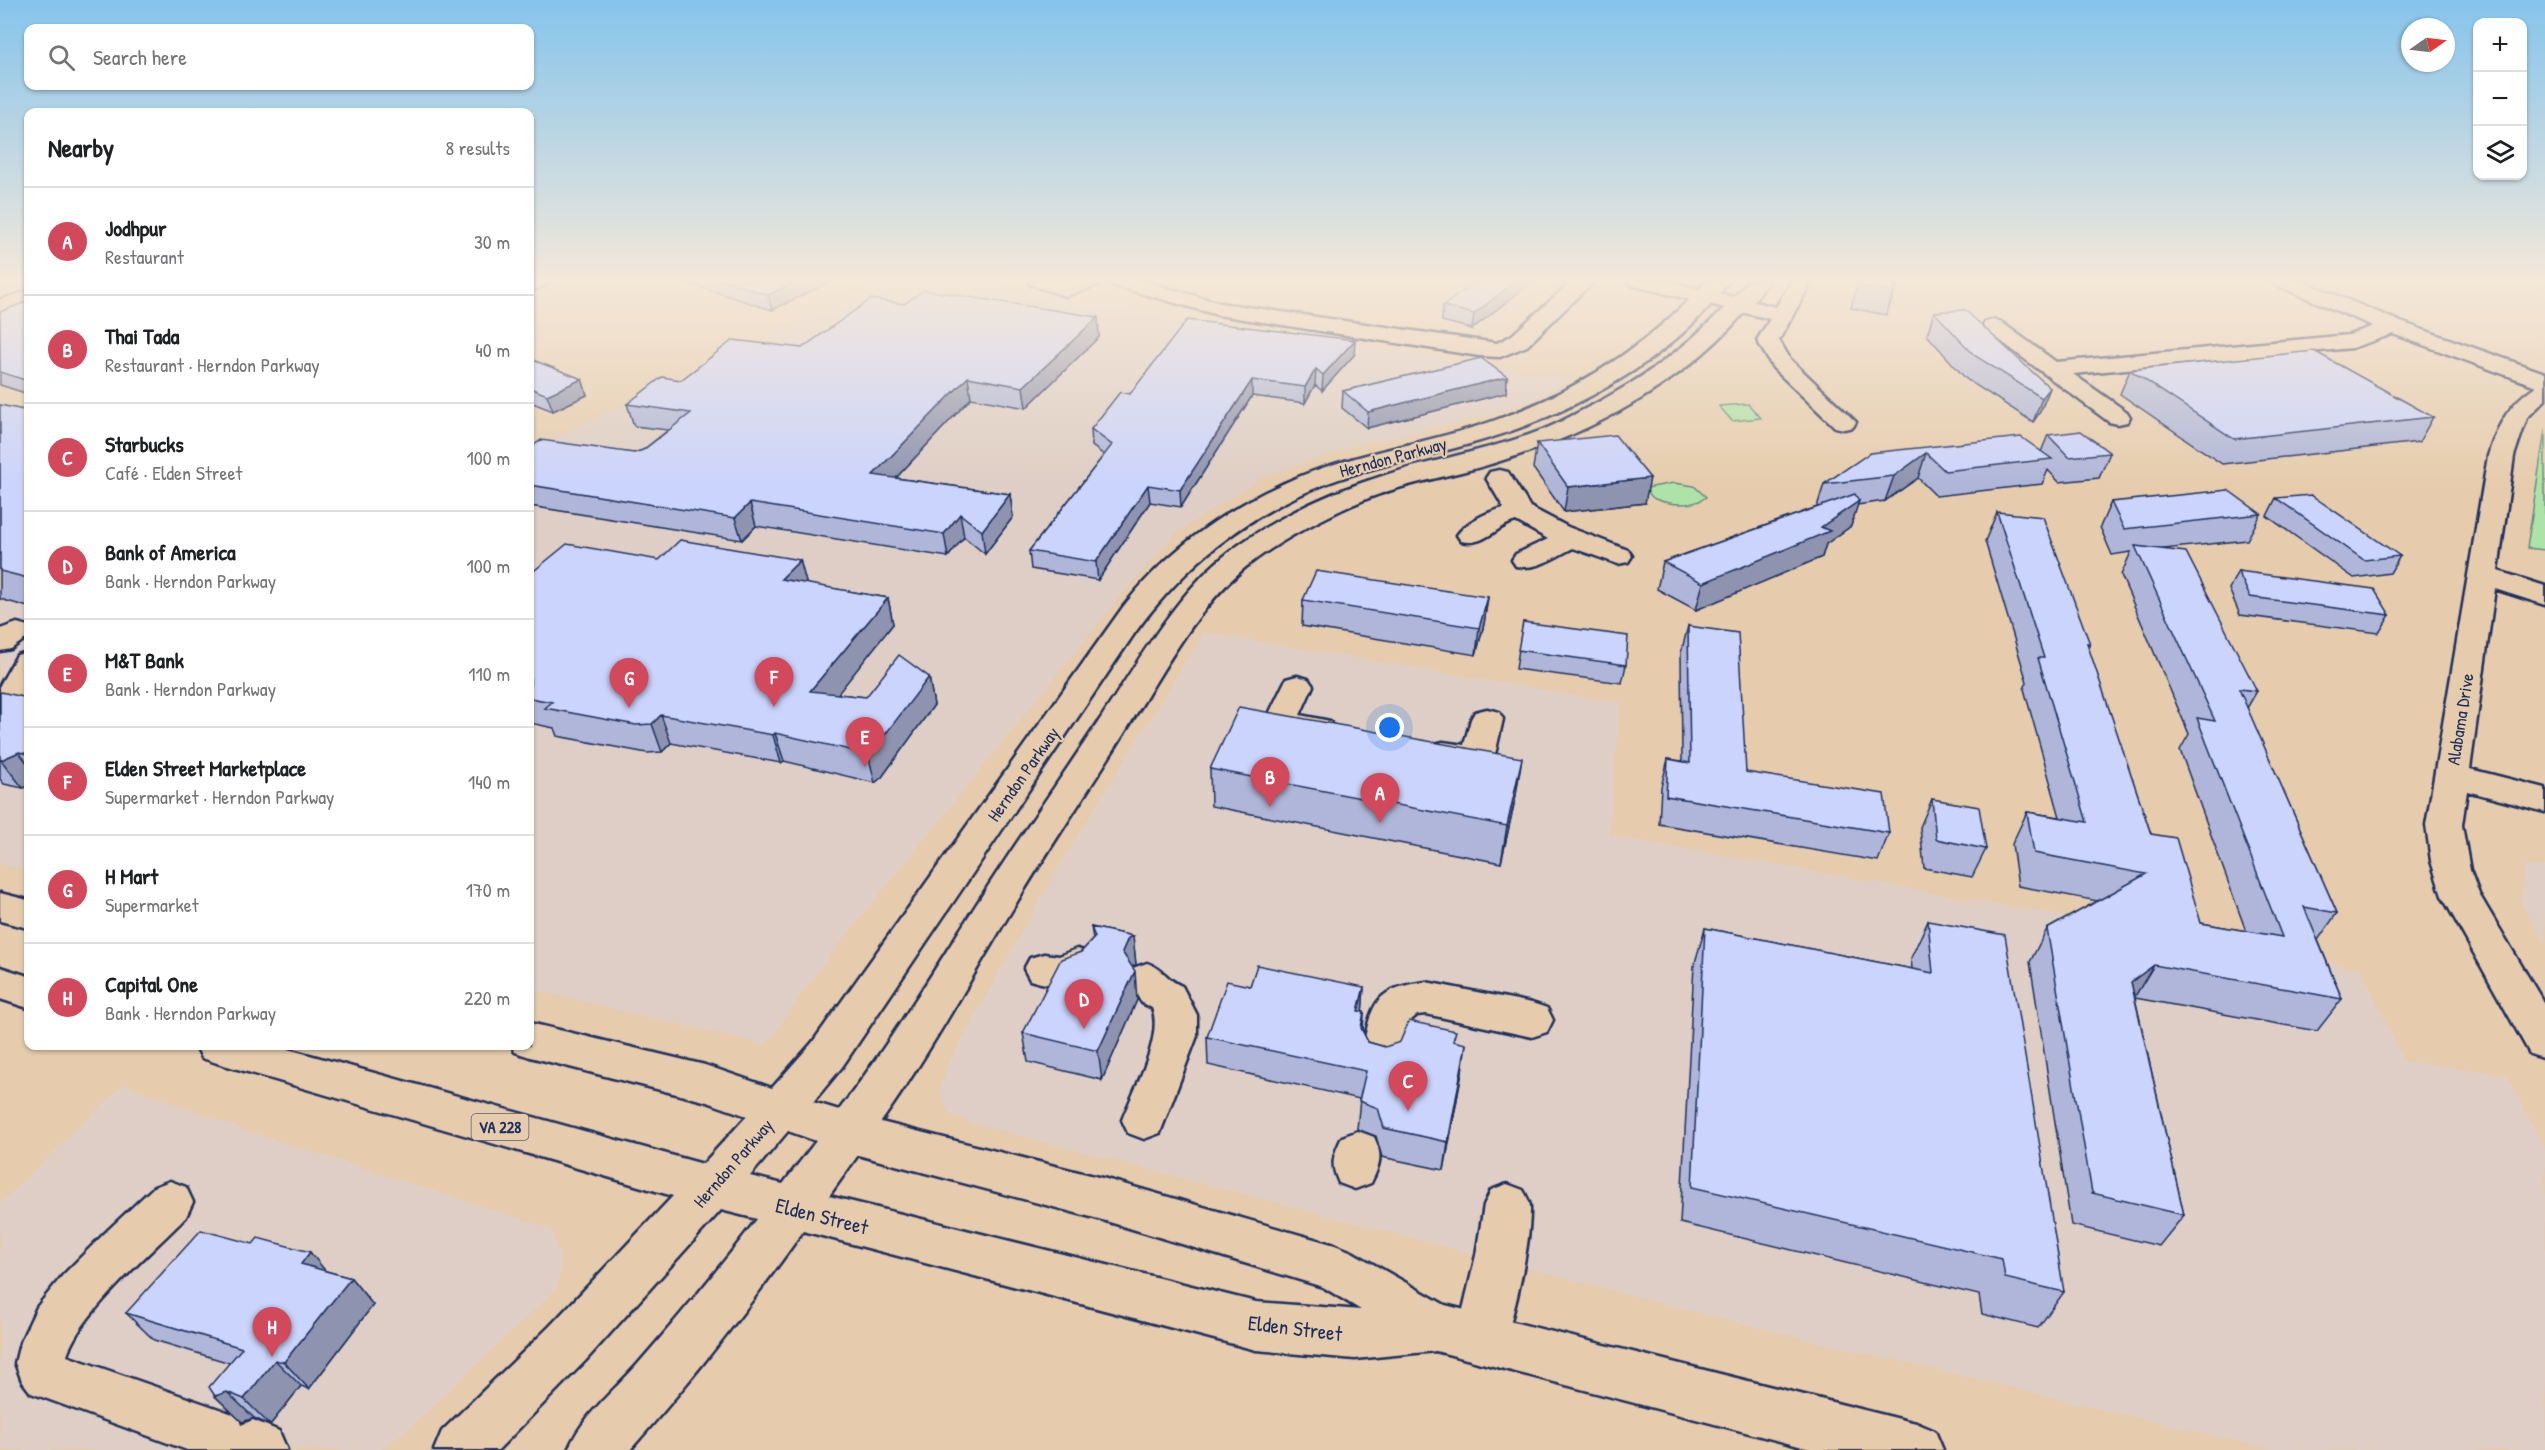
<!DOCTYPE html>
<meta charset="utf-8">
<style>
:root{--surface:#fff;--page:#f6f6f6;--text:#202124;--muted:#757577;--line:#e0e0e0;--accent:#d1495b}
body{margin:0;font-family:"Patrick Hand",sans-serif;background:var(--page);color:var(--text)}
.controls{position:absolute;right:18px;top:18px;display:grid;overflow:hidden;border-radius:12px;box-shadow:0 2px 4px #0004}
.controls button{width:54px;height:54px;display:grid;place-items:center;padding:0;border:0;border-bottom:2px solid var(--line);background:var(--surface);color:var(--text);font:30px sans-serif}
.compass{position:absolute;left:2401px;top:18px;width:54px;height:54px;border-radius:50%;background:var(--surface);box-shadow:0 2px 4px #0004;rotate:76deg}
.you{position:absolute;left:1390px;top:728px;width:21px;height:21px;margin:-15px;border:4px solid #fff;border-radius:50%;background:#1a73e8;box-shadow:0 0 0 9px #1a73e833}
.badge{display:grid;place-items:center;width:39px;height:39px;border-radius:50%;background:var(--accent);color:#fff;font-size:20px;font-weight:700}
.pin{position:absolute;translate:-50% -50px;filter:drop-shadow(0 2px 3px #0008)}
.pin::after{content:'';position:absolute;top:32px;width:21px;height:18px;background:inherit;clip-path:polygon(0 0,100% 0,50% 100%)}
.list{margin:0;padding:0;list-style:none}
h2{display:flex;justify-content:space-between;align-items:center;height:78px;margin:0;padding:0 24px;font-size:26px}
h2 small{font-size:20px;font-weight:400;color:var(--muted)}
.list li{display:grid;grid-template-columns:39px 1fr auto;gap:18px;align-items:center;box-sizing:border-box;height:108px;padding:0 24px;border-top:2px solid var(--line)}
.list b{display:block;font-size:22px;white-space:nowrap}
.list p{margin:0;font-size:20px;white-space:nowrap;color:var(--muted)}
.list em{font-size:20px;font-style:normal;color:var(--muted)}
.icon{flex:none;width:33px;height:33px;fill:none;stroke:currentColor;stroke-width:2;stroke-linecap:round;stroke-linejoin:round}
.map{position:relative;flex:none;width:2545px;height:1450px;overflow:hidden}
.search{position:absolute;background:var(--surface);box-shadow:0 2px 4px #0004;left:24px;top:24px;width:510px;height:66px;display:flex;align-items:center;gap:15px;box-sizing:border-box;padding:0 21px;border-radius:12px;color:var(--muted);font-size:22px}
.panel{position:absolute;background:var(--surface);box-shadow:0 2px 4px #0004;left:24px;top:108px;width:510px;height:942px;border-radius:12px}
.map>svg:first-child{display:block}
</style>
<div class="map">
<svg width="2545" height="1450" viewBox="0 0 2545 1450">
<rect width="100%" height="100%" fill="#e6ccad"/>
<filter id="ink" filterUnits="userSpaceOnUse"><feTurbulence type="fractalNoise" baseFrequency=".0167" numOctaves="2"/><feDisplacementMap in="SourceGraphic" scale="12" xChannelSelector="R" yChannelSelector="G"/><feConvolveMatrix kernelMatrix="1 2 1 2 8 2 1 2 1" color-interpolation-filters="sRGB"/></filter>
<g filter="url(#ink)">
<path fill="#decec5" d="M883 281H972L1572 380 1527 403 1480 417 1358 445 1265 476 1177 532 1118 599 817 972 766 1045 530 989V450Z
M0 412 28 418V871L0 864Z
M1204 632 1621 703 1609 835 2362 969 2403 1061 2506 1074 2545 1149V1450H2274L1730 1321 972 1123 950 1115 942 1101 940 1088 948 1064 1055 872Z
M2525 866H2545V944L2520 902Z
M124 1084 247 1131 550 1228 560 1254 561 1269 557 1288 417 1421 381 1450H0V1203Z"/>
<path fill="#ade3a6" stroke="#648982" stroke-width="1.5" d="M1748 404 1761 418 1732 421 1719 406Z
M2545 430V550L2527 548Z
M1674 483 1694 486 1706 497C1694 507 1670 505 1655 499 1651 497 1648 492 1646 488Z"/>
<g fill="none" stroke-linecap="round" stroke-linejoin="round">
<defs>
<path id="minor" d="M7 281H28V288L0 297V284Z
M530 281H549L546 285 530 291Z
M1028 281H1101L1098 285 1066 296 1031 285Z
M1109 281H1143L1220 303 1497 343 1511 336 1572 281H1594L1527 346 1500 357 1479 356 1218 315 1112 285Z
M1628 281H1666L1776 307 1792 281H1812L1779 340 1790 359 1856 422 1853 427 1844 429 1835 427 1773 368 1757 340 1770 319 1631 285Z
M2273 281H2302L2401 322 2545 373V400L2527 418 2514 456 2498 571 2545 586V605L2495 589 2470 769 2545 788V812L2467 791 2462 825 2470 870 2479 894 2545 1005V1059L2530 1054 2442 896 2431 861 2426 825 2488 456C2497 426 2509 403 2536 386L2393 334 2352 348 2073 374 2127 412 2130 417 2127 422 2118 424 2109 422 1982 327 1985 322 1993 320 2001 322 2056 362 2349 335 2373 326 2276 285Z
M1499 470 1508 472 1530 507 1568 527 1628 550 1632 556 1628 562 1618 564 1573 548C1555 557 1536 571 1516 566L1512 560 1516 554 1548 539 1516 521C1496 526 1484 547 1461 541L1457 535C1467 521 1488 512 1504 508L1486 478 1490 472Z
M17 623 28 626V637L11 649 0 651V629Z
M28 652V691L11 711 0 714V685L17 655Z
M1297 676 1308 679 1313 686 1300 715 1330 721 1335 729 1330 737C1310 742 1289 735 1269 729L1265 722 1286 679Z
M1487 709 1499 712 1503 719 1494 759 1489 767 1477 770 1431 761 1426 753 1431 745 1443 742 1464 745 1471 719 1475 712Z
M1077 949 1091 953 1097 964C1082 991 1056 988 1030 980L1024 969 1030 958 1044 954 1059 956Z
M1147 963C1166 970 1165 979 1182 986L1197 1015V1036L1160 1133 1144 1139 1128 1133 1122 1120C1133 1092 1164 1036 1152 1008L1142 1003 1127 979 1133 968Z
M1426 982 1532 1003 1547 1008 1553 1020 1547 1032 1532 1037 1426 1014 1417 1015 1411 1020 1403 1056 1397 1068 1382 1073 1367 1068 1361 1056C1372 1008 1370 988 1426 982Z
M1358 1131 1374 1137C1383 1156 1380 1165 1371 1183L1355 1189 1339 1183C1330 1164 1333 1156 1342 1137Z
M170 1181 186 1187 193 1202 186 1217C156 1248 77 1316 67 1356L219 1409 238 1416 241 1425 253 1420 279 1431 287 1450H187L31 1393 22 1381 15 1363 20 1343 37 1307 63 1275 108 1230 154 1187Z
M1507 1184 1523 1190C1526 1195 1530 1202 1530 1207 1531 1243 1513 1324 1499 1356L1481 1363 1463 1356 1456 1339 1476 1255 1484 1205 1491 1190Z"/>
<path id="major" d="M1707 281H1729C1674 361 1564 418 1473 443 1425 457 1375 465 1328 483 1247 514 1185 564 1134 634L842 1067 813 1102 839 1110C892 1041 937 965 985 891 1022 834 1061 778 1099 721 1134 668 1174 597 1223 557 1262 525 1321 496 1370 480 1426 460 1486 452 1542 430 1556 425 1569 417 1583 410 1647 378 1702 337 1748 281H1769C1704 373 1603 430 1497 462 1463 473 1427 479 1392 490 1350 502 1274 542 1241 571 1192 614 1160 677 1125 732 1087 793 1046 853 1009 915 967 985 928 1056 881 1122L1106 1179 1335 1245 1352 1252 1445 1305 1916 1423 1935 1431 1943 1450H1814L1436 1351 1355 1359 1256 1350 803 1231C749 1307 692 1380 630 1450H568C582 1416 613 1392 637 1365 678 1318 719 1269 757 1219L721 1210 586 1360 498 1450H434L442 1431 550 1326 673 1196 217 1063 202 1058 196 1046H277L703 1164 747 1116 704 1101 530 1057 515 1052 512 1046H530V1023L705 1065 772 1088 812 1043 1123 607C1179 535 1260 485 1348 460 1396 446 1445 438 1493 421 1576 392 1648 346 1707 281ZM788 1131 816 1141 783 1184 750 1176ZM858 1155 1106 1221 1323 1287 1361 1310 1256 1302 829 1196Z
M0 893 28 900V928L0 921Z
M0 967 28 976V1008L0 999Z"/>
</defs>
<use href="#minor" stroke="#1b2f5e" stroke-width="5"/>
<use href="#major" stroke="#1b2f5e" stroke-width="5"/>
<use href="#minor" fill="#e6ccad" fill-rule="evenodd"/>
<use href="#major" fill="#e6ccad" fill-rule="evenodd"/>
</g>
<path fill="#afb6d9" stroke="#1b2f5e" stroke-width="1.5" d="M682 281H832L772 310Z
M1533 281 1472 329 1442 321 1443 306Z
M1899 281 1886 315 1851 308 1857 286Z
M28 301V394L0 385V312Z
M1934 312 2050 388 2040 412 2033 422 1966 379 1927 335Z
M1099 337 1026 408 971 398 896 478 1010 494 1013 517 985 554 964 537 948 557 756 526 742 540 530 506V448L634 453 643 450 668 430 634 426 627 404 681 380 802 348Z
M1354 355 1322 391 1315 385 1305 403 1252 396 1181 507 1150 502 1098 580 1031 569 1029 551 1104 455 1092 446 1091 429 1130 394Z
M530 359 582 379 587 395 553 411 530 402Z
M2130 370 2433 417 2419 442 2222 464 2120 394Z
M1507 377 1506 393 1367 428 1342 408 1343 391Z
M0 405 28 411V607L0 599Z
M2048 435 2110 453 2099 478 2059 482 2048 470 2042 484 1936 496 1918 478 1885 501 1857 505 1851 526 1826 544 1822 557 1696 610 1657 589 1663 562 1817 507 1824 484 1870 453 2041 452Z
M1537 443 1645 503 1564 512 1533 468Z
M2276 498 2400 556 2390 573 2354 578 2267 516Z
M2111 502 2261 514 2247 540 2163 549 2257 691 2247 708 2337 913 2318 940 2342 999 2317 1031 2135 998 2184 1215 2159 1246 2071 1225 2030 962 2047 929 2098 901 2018 886 2012 844 2027 812 2060 817 2024 689 2027 682 1985 541 1997 512 2090 644 2088 648 2151 834 2201 923 2246 931 2180 750 2189 734 2121 575 2131 552 2112 555 2100 527Z
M659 560H800L806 584 888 598 893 624 837 694 866 697 929 677 934 705 882 777 875 783 784 761 781 763 671 743 662 752 647 753 557 736 554 728 530 723V574Z
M2238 571 2390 615 2379 633 2240 615 2229 589Z
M1488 597 1484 624 1476 655 1302 626 1303 600Z
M1523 622 1626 665 1622 683 1516 669Z
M1688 626 1746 772 1889 833 1878 861 1659 824 1661 787 1668 759 1682 761 1681 653Z
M0 693 28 698V786L23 788 4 784 0 779Z
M1210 769 1516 795 1501 863 1211 806Z
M1932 799 1986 849 1972 877 1924 868 1920 827Z
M1928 921 2064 1292 2038 1328 1982 1314 1979 1295 1680 1223 1694 966 1705 928 1912 969 1911 958Z
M1091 927 1133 936 1136 965 1132 967 1137 1000 1102 1080 1028 1062 1023 1033 1081 952 1093 939Z
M1250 986 1364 987 1362 1012H1364L1363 1032 1368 1042 1385 1047 1454 1042 1462 1072 1444 1170 1382 1157 1376 1136 1357 1129 1360 1099 1208 1065 1207 1037Z
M326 1271 351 1278 373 1305 309 1389 301 1386 270 1425 254 1418 242 1422 215 1396 230 1363 154 1340 126 1313Z"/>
<path fill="#8e94b0" stroke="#1b2f5e" stroke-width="1.5" d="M797 281H832L772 310 768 295Z
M1516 281H1533L1472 329 1474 314Z
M1897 281H1899L1886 315 1893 292Z
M1098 317 1099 337 1026 408 1023 387Z
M1355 340 1354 355 1322 391 1323 375Z
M1316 369 1315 385 1305 403V387Z
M968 377 971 398 878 497 873 475Z
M1507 377 1506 393 1367 428 1368 412Z
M582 379 587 395 553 411 547 395Z
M1252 380V396L1181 507 1180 490Z
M2050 388 2040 412 2033 422 2042 398Z
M1926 453 1918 478 1885 501 1894 476Z
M1650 478 1645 503 1564 512 1568 487Z
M1148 485 1150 502 1098 580 1096 562Z
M1010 494 1013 517 985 554 982 531Z
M1859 501 1851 526 1826 544 1822 557 1696 610 1703 583 1821 527Z
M750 503 756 526 742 540 735 518Z
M960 514 964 537 948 557 944 534Z
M800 560 807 586 781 579Z
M1488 597 1484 624 1476 655 1479 628Z
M888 598 893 624 818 719 810 691Z
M929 677 934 705 882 777 875 783 868 754Z
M661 715 671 743 662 752 652 724Z
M775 733 784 761 781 763 773 735Z
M19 752 28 764V786L23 788 1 760Z
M1522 758 1516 795 1501 863 1507 826Z
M1133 936 1136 965 1131 967 1122 952 1128 938Z
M2154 965 2134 998 2131 982Z
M1135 971 1137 1000 1102 1080 1098 1051Z
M1364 987 1362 1016 1358 1011Z
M1364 1012 1362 1041 1361 1028Z
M1466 1044 1462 1072 1444 1170 1448 1142Z
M310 1252 333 1280 301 1264Z
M351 1278 373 1305 309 1389 284 1362Z
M275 1360 301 1386 270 1425 244 1399Z
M227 1392 254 1418 242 1422 215 1396Z"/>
<path fill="#cbd4fc" stroke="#1b2f5e" stroke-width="1.5" d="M725 281H797L768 295Z
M1477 281H1516L1474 314 1443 306Z
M1859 281H1897L1893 292 1857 286Z
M924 290 1098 317 1023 387 968 377 873 475 1010 494 982 531 960 514 944 534 750 503 735 518 530 485V448L541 440 634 453 643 450 691 413 627 404 662 377 681 380 733 340 802 348 871 299 904 304Z
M28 301V381L0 372V312Z
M1965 310 2050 388 2042 398 1974 355 1934 312Z
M1187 320 1355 340 1323 375 1316 369 1305 387 1252 380 1180 490 1148 485 1096 562 1029 551 1112 445 1091 429 1120 392 1130 394Z
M2314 351 2433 417 2234 439 2130 370Z
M1481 358 1507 377 1368 412 1343 391Z
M530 359 582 379 547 395 530 388Z
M0 405 28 411V578L0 571Z
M2081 431 2110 453 2069 457 2048 435Z
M1615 435 1650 478 1568 487 1537 443Z
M2021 437 2052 459 1945 471 1926 453 1894 476 1824 484 1870 453Z
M2228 490 2261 514 2124 529 2111 502Z
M1855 494 1859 501 1821 527 1830 531 1703 583 1663 562Z
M2311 495 2400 556 2364 560 2276 498Z
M1997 512 2043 517 2090 644 2087 643 2151 834 2176 838 2201 923 2282 937 2197 718 2215 721 2135 546 2186 552 2257 691 2239 689 2337 913 2304 907 2342 999 2154 965 2131 982 2184 1215 2092 1193 2047 929 2146 874 2034 853 2027 812 2087 822 2038 658H2044Z
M680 540 800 560 781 579 888 598 810 691 866 697 899 655 929 677 875 748 868 754 775 733 773 735 661 715 652 724 636 725 545 708 552 702 530 698V574L567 544 659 560Z
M1316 571 1488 597 1479 628 1303 600Z
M2238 571 2374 589 2390 615 2250 597Z
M1523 622 1628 636 1626 665 1518 650Z
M1688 626 1738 633 1746 772 1884 794 1889 833 1666 796 1668 759 1690 763Z
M1 692 28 698V754L19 752 1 760H0V693Z
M1239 707 1522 758 1507 826 1210 769Z
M1932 799 1979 807 1986 849 1936 839Z
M1928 921 2005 935 2064 1292 2005 1278 2002 1259 1692 1187 1705 928 1933 973Z
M1091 927 1133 936 1128 938 1122 952 1135 971 1098 1051 1023 1033 1061 959 1081 952 1095 937Z
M1257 965 1364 987 1358 1011 1364 1012 1361 1028 1368 1042 1385 1047 1400 1042 1409 1021 1456 1031 1453 1041 1466 1044 1448 1142 1384 1128 1378 1108 1359 1101 1366 1071 1207 1037 1227 981 1250 986Z
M201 1230 253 1244 258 1238 310 1252 301 1264 351 1278 284 1362 275 1360 244 1399 227 1392 215 1396 209 1387 242 1348 126 1313Z"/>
</g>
<linearGradient id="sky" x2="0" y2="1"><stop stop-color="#85c4ec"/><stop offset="0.58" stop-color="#f4e8da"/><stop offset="1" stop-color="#f4e8da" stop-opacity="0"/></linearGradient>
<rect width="2545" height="484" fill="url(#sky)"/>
<g text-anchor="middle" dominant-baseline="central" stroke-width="4.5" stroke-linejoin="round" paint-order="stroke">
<rect fill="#e6ccad" stroke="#585e76" stroke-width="1.5" x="471.5" y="1114" width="57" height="26" rx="4.5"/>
<g font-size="16" font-weight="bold" fill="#1b2f5e">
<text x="500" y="1127">VA 228</text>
</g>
<g font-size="18" fill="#1b2f5e" stroke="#e6ccad">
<text transform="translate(1393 457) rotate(-15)">Herndon Parkway</text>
<text transform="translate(2460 719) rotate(-81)">Alabama Drive</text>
<text transform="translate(1023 774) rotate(-55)">Herndon Parkway</text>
<text transform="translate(733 1163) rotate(-49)">Herndon Parkway</text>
</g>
<g font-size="21" fill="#1b2f5e" stroke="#e6ccad">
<text transform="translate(822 1216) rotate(14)">Elden Street</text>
<text transform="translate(1295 1328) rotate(7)">Elden Street</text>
</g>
</g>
</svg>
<div class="controls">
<button>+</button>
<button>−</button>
<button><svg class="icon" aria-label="layers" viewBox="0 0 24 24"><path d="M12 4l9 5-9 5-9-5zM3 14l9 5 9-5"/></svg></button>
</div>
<svg class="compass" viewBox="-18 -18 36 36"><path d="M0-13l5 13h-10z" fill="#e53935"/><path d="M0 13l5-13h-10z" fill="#757577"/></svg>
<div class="you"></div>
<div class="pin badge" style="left:1380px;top:823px">A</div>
<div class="pin badge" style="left:1270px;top:807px">B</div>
<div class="pin badge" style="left:1408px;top:1111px">C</div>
<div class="pin badge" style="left:1084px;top:1029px">D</div>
<div class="pin badge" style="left:865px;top:767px">E</div>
<div class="pin badge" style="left:774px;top:707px">F</div>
<div class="pin badge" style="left:629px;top:708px">G</div>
<div class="pin badge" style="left:272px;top:1357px">H</div>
<div class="search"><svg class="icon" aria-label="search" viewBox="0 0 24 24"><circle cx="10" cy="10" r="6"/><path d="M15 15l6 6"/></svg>Search here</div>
<section class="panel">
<h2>Nearby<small>8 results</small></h2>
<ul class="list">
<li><span class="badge">A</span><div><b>Jodhpur</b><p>Restaurant</p></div><em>30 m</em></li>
<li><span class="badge">B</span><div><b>Thai Tada</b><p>Restaurant · Herndon Parkway</p></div><em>40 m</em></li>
<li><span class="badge">C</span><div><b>Starbucks</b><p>Café · Elden Street</p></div><em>100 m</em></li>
<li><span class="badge">D</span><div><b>Bank of America</b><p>Bank · Herndon Parkway</p></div><em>100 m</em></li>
<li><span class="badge">E</span><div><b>M&amp;T Bank</b><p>Bank · Herndon Parkway</p></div><em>110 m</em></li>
<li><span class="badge">F</span><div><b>Elden Street Marketplace</b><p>Supermarket · Herndon Parkway</p></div><em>140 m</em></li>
<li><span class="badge">G</span><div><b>H Mart</b><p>Supermarket</p></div><em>170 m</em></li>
<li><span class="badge">H</span><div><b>Capital One</b><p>Bank · Herndon Parkway</p></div><em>220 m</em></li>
</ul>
</section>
</div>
